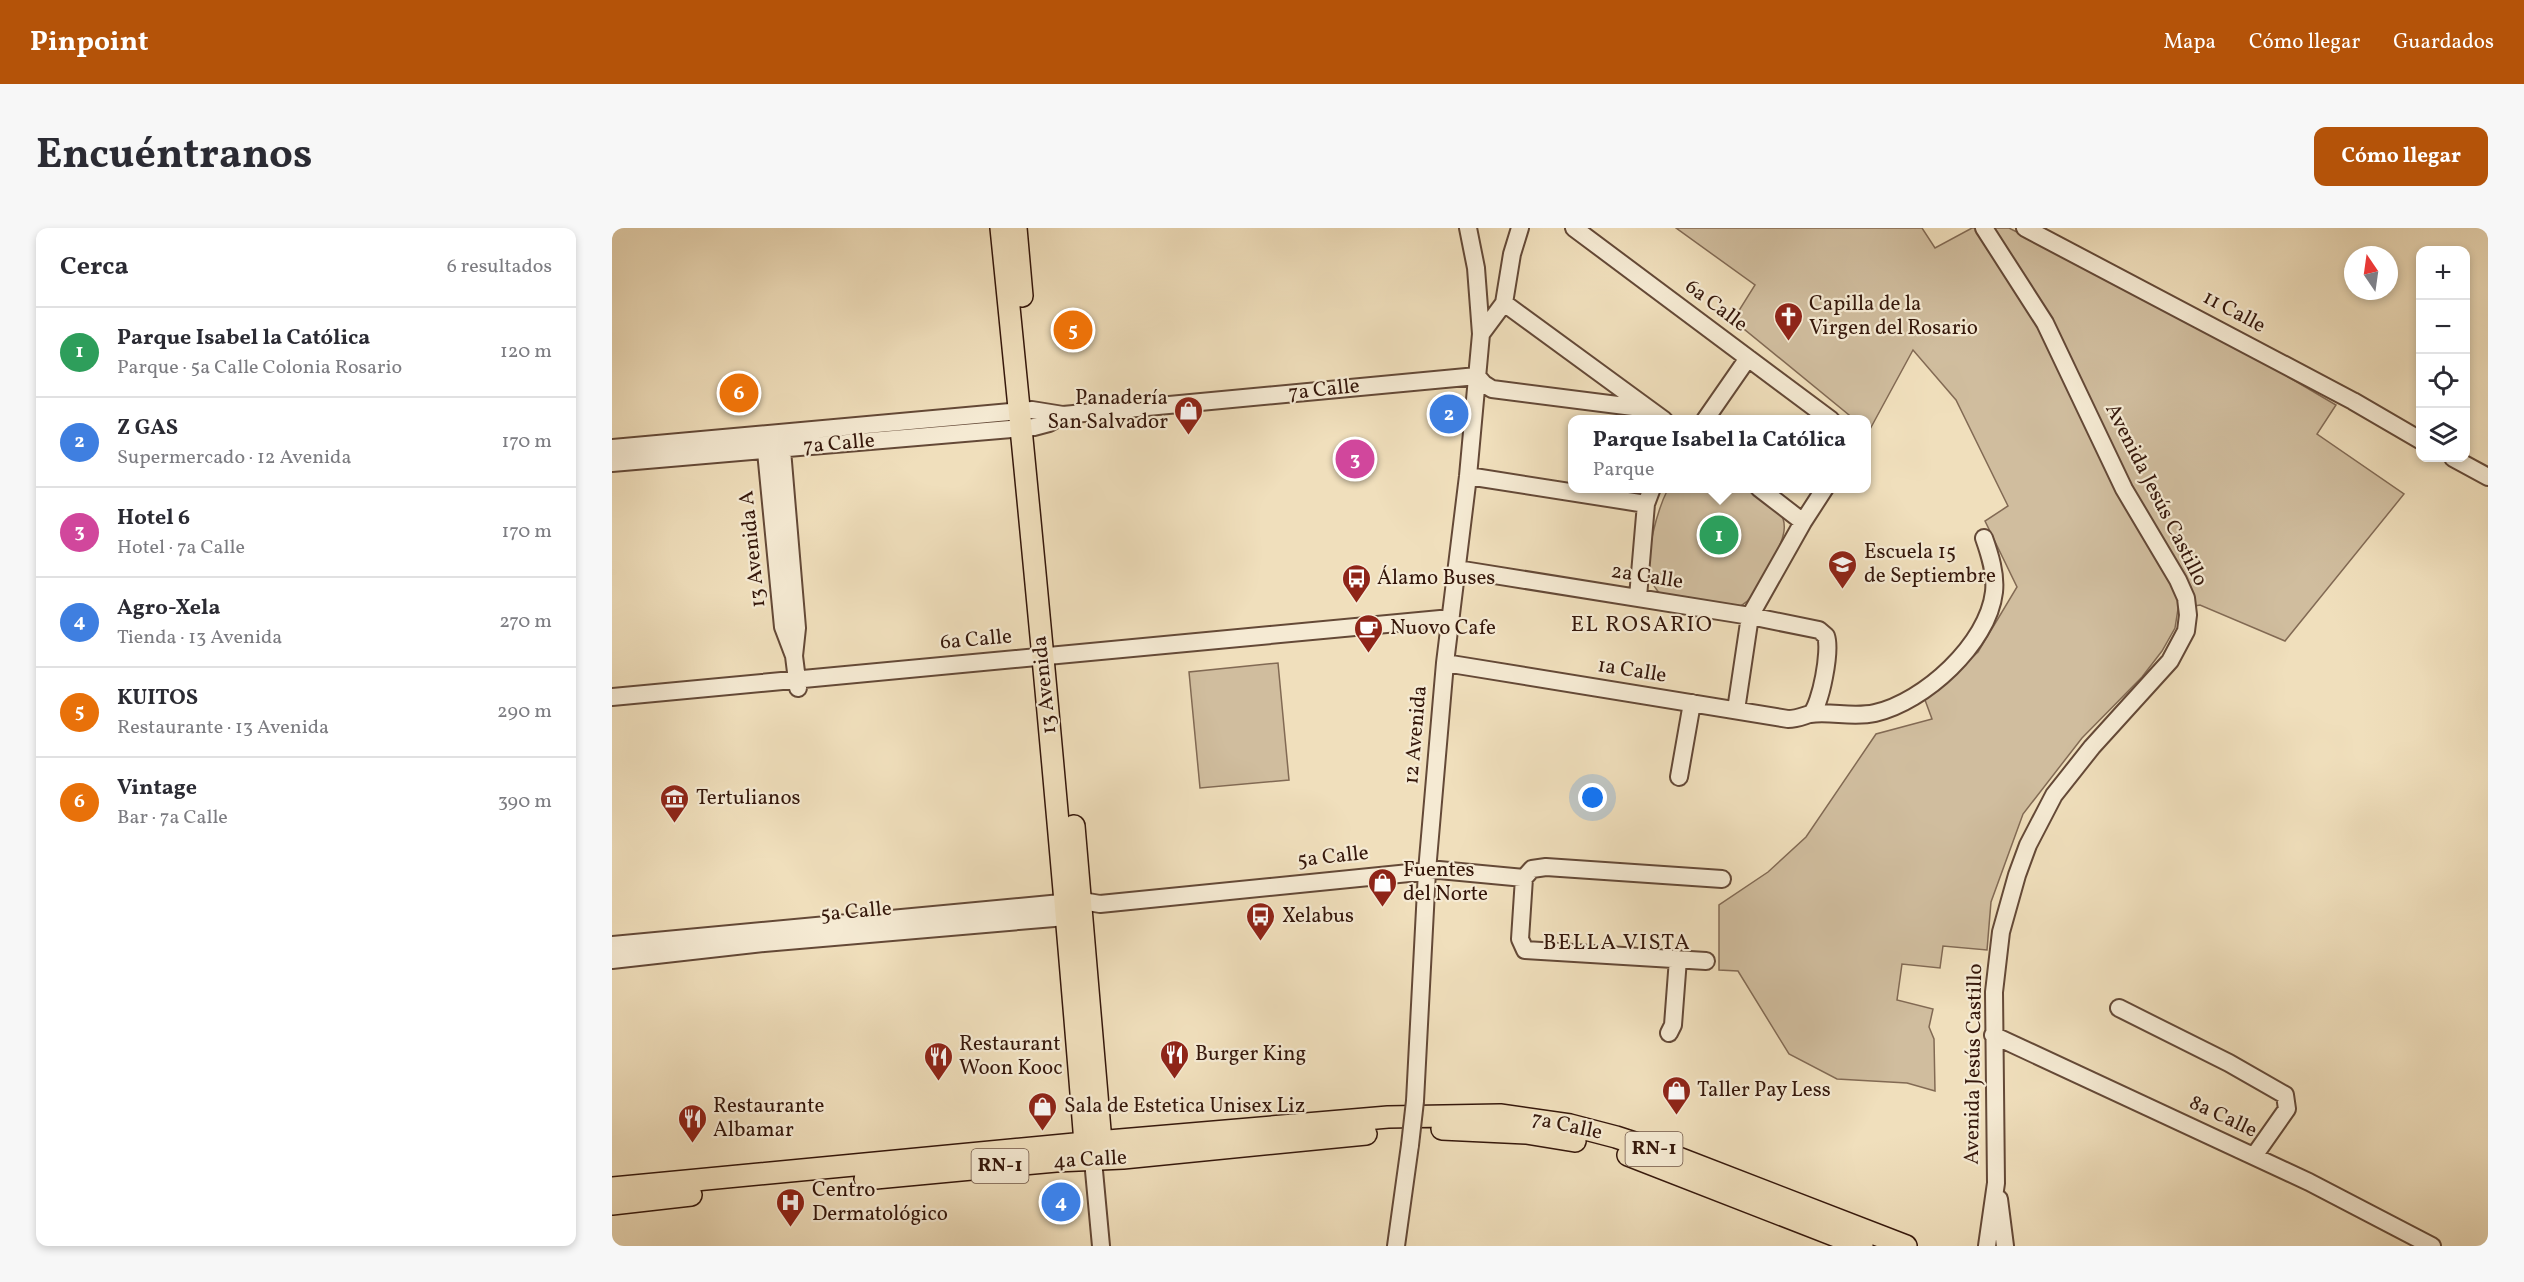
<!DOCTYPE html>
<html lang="es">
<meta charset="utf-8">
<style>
:root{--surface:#fff;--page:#f7f7f7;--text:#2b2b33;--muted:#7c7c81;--line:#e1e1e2;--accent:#b45309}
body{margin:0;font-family:Vollkorn,serif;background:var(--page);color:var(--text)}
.controls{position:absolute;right:18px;top:18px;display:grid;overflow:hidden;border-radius:12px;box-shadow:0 3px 9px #0003}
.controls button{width:54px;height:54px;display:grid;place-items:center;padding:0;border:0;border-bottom:2px solid var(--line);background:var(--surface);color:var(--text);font:30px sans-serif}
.compass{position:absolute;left:1732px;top:18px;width:54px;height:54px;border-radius:50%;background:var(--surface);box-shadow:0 3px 9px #0003;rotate:347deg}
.you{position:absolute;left:981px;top:570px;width:21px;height:21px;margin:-15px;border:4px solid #fff;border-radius:50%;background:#1a73e8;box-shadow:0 0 0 9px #1a73e833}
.badge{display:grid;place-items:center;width:39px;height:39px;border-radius:50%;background:var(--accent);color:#fff;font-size:20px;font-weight:700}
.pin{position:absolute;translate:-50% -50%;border:3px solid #fff;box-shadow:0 2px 6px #0006}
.popup{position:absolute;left:956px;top:187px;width:303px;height:78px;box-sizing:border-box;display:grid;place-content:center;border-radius:12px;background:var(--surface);filter:drop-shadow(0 2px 4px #0005);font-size:20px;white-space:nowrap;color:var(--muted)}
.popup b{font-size:22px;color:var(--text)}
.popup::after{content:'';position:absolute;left:50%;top:100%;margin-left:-12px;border:12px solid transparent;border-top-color:var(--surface)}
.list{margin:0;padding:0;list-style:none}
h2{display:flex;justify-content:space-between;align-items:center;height:78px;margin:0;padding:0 24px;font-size:26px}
h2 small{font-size:20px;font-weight:400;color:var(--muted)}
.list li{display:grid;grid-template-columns:39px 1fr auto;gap:18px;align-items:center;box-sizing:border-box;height:90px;padding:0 24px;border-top:2px solid var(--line)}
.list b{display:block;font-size:22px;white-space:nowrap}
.list p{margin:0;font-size:20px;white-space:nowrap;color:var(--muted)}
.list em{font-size:20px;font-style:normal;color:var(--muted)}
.icon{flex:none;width:33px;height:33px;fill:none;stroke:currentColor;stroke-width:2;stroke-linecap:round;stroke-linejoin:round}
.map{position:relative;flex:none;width:1876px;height:1018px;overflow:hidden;border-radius:12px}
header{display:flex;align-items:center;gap:36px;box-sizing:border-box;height:84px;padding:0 30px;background:var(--accent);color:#fff}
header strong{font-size:28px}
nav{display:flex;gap:33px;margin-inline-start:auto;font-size:21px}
.intro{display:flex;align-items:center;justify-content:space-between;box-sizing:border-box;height:144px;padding:0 36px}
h1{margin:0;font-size:42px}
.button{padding:15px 27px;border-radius:12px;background:var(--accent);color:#fff;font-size:21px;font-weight:700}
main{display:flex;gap:36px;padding:0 36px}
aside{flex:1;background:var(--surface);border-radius:12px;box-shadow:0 3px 9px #0003}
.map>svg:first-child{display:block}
</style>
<header>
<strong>Pinpoint</strong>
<nav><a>Mapa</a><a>Cómo llegar</a><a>Guardados</a></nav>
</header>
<div class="intro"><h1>Encuéntranos</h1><a class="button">Cómo llegar</a></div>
<main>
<aside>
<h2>Cerca<small>6 resultados</small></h2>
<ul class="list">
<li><span class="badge" style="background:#2e9e5b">1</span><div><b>Parque Isabel la Católica</b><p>Parque · 5a Calle Colonia Rosario</p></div><em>120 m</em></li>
<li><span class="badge" style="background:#3f7fe0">2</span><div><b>Z GAS</b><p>Supermercado · 12 Avenida</p></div><em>170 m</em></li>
<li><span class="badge" style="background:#d1479c">3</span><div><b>Hotel 6</b><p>Hotel · 7a Calle</p></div><em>170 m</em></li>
<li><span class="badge" style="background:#3f7fe0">4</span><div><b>Agro-Xela</b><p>Tienda · 13 Avenida</p></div><em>270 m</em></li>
<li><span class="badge" style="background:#e8710a">5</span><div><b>KUITOS</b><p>Restaurante · 13 Avenida</p></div><em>290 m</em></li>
<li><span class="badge" style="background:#e8710a">6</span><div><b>Vintage</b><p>Bar · 7a Calle</p></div><em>390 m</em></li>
</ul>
</aside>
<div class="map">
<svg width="1876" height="1018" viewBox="0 0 1876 1018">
<rect width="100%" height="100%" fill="#f0dfbc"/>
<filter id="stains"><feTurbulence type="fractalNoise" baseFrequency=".00333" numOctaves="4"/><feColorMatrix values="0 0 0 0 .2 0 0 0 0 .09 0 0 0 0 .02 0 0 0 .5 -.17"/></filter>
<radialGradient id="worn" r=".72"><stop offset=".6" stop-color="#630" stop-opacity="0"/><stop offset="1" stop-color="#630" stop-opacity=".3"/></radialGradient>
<path fill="#d0bd9e" stroke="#826a54" stroke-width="1.5" d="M1064 0H1310L1323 20 1360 0H1397L1595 101 1724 177 1705 206 1792 266 1673 413 1588 377 1566 381 1563 400 1550 423 1530 449 1470 510 1411 586 1379 674 1375 722 1331 718 1328 740 1290 736 1285 772 1321 781 1317 799 1322 811 1323 863 1295 855 1225 851 1177 826 1126 743 1107 742V677L1156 644 1194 609 1264 506 1320 491 1313 472 1366 424 1405 359 1373 293 1396 278 1344 172 1301 122 1257 203 1254 201V192L1242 191 1121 92 1143 57Z
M1056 261C1080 261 1111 257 1135 261 1142 262 1149 268 1155 272 1182 290 1172 309 1161 332 1151 351 1145 370 1125 380L1048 366C1044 361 1040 356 1038 350 1032 329 1046 280 1056 261Z
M666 435 677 552 588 560 577 444Z"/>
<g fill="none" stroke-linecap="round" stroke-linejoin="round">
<defs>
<path id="minor" d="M962 0 1219 192
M1372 0 1433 95 1512 261 1566 352 1574 370 1576 387 1574 403 1558 433 1480 519 1442 567 1416 617 1405 647 1389 704 1382 764 1384 955 1375 1018
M1413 0 1741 173 1808 212
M892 75 1052 192
M869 106 892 75 900 26 908 0
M865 148 872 156 880 161 1037 181
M1093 192 1136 130
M169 210 185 400 182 428 186 460
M153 213 171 399 182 428
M0 220 420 182 451 187 865 148
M1841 230 1876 249
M0 235 422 199 437 195 451 187
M856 248 1034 276
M1147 260 1191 294
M845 341 1138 388 1207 402 1214 408C1219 422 1209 476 1199 486
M1026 369 1034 276 1040 260
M833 435 1176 491C1185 491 1191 488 1198 486 1219 483 1241 490 1263 485 1312 474 1376 416 1382 364 1384 346 1378 327 1372 310
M0 469 839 390
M1124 482 1138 388 1191 294 1213 260
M1067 549 1080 475
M912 650 908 711 913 722 1094 733
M0 717 470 673 488 676 827 642 912 650 920 641 934 639 1110 651
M0 732 152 715 466 688
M1507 780 1617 835 1673 867 1675 881 1642 928
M1057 805 1061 797 1066 731
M1381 807 1697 954 1820 1018
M803 873 815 643 833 435 856 248 869 106 864 40 856 0
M481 932 489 1018
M1387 971 1393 1018
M784 1018 798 917"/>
<path id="major" d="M389 0C420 305 449 610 473 915
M404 0 410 68
M462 598 489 914
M830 901 914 905 963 913
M1016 927 1250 1018
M253 951 444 933 511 930 754 906
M0 960 473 915 776 889 888 887 958 897 1004 909 1056 926 1294 1018
M0 976 79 967"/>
</defs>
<use href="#minor" stroke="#644937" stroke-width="20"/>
<use href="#major" stroke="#35170b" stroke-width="24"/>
<use href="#minor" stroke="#f5ead3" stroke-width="16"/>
<use href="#major" stroke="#f0dfbc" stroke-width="21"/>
<defs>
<path id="minor-bridge" d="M798 917 803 873"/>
</defs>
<use href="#minor-bridge" stroke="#644937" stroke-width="20" stroke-linecap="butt"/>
<use href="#minor-bridge" stroke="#f5ead3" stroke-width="16"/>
</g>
<defs>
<symbol id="church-pin" viewBox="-11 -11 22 30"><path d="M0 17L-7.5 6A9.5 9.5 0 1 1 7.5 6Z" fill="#8f2418" stroke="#f5ead3"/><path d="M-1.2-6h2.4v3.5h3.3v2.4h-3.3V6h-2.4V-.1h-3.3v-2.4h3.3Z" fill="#fff"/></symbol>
<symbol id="shop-pin" viewBox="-11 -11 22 30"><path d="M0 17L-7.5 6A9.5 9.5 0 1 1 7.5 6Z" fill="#8f2418" stroke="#f5ead3"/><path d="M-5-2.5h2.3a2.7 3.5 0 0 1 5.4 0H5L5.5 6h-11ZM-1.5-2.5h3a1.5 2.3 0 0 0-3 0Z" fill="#fff"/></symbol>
<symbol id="school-pin" viewBox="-11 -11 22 30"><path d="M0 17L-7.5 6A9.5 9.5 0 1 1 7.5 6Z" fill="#8f2418" stroke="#f5ead3"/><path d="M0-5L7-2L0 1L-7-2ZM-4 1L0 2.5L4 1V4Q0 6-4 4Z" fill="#fff"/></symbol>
<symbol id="bus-pin" viewBox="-11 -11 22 30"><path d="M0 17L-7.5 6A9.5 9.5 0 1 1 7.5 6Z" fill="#8f2418" stroke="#f5ead3"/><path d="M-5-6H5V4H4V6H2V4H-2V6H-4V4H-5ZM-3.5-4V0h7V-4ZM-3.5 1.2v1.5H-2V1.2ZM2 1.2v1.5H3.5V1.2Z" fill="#fff"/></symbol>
<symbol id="cafe-pin" viewBox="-11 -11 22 30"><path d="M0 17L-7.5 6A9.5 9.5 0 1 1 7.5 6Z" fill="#8f2418" stroke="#f5ead3"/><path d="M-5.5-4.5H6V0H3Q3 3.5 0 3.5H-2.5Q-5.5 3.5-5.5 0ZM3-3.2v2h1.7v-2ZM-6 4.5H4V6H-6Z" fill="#fff"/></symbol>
<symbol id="museum-pin" viewBox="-11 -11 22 30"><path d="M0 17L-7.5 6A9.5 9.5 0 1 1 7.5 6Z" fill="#8f2418" stroke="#f5ead3"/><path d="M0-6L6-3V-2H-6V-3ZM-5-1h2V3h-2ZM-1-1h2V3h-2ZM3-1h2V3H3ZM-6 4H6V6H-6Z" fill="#fff"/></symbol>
<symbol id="restaurant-pin" viewBox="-11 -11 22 30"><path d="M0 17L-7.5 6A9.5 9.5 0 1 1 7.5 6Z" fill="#8f2418" stroke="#f5ead3"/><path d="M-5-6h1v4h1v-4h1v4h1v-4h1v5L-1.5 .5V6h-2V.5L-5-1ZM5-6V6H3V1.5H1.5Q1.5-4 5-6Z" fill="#fff"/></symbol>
<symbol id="hospital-pin" viewBox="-11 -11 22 30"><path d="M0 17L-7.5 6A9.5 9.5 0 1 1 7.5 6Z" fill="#8f2418" stroke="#f5ead3"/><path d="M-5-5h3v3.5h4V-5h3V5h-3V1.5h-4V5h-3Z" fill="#fff"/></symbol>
</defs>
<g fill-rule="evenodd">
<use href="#church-pin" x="1160" y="72" width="33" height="45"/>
<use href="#shop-pin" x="560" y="166" width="33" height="45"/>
<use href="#school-pin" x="1214" y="320" width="33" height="45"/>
<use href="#bus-pin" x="728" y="334" width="33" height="45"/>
<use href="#cafe-pin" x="740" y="384" width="33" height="45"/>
<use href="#museum-pin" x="46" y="554" width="33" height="45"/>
<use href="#shop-pin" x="754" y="638" width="33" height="45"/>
<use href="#bus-pin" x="632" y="672" width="33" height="45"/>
<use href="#restaurant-pin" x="546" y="810" width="33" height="45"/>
<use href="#restaurant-pin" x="310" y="812" width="33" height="45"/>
<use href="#shop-pin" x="1048" y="846" width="33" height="45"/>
<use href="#shop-pin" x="414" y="862" width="33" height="45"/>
<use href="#restaurant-pin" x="64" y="874" width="33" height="45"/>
<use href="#hospital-pin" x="162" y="958" width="33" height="45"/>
</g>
<g text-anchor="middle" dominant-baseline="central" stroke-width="4.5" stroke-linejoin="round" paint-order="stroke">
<g fill="#f5ead3" stroke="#6f5647" stroke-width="1.5">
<rect x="1013.5" y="904" width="57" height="34" rx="4.5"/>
<rect x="359.5" y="921" width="57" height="34" rx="4.5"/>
</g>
<g font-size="20" font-weight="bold" fill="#35170b">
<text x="1042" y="921">RN-1</text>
<text x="388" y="938">RN-1</text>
</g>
<g font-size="21" fill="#35170b" stroke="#f5ead3" text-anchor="start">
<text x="1197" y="76">Capilla de la<tspan x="1197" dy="24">Virgen del Rosario</tspan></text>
<text x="556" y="170" text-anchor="end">Panadería<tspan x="556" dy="24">San Salvador</tspan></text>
<text x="1252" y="324">Escuela 15<tspan x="1252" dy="24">de Septiembre</tspan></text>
<text x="765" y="350">Álamo Buses</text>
<text x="778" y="400">Nuovo Cafe</text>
<text x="84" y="570">Tertulianos</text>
<text x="791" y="642">Fuentes<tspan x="791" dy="24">del Norte</tspan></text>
<text x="670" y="688">Xelabus</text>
<text x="347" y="816">Restaurant<tspan x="347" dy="24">Woon Kooc</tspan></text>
<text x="583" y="826">Burger King</text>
<text x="1085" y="862">Taller Pay Less</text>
<text x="101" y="878">Restaurante<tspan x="101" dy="24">Albamar</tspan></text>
<text x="452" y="878">Sala de Estetica Unisex Liz</text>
<text x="200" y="962">Centro<tspan x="200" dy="24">Dermatológico</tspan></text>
</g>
<g font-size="21" fill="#35170b" stroke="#f5ead3">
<text transform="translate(1104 78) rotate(37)">6a Calle</text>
<text transform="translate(1622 84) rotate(28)">11 Calle</text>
<text transform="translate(712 162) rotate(-6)">7a Calle</text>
<text transform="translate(227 216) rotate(-5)">7a Calle</text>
<text transform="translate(1544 267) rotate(63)">Avenida Jesús Castillo</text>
<text transform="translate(141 321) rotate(-96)">13 Avenida A</text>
<text transform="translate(1035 349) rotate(9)">2a Calle</text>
<text transform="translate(364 412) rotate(-5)">6a Calle</text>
<text transform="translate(1020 443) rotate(9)">1a Calle</text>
<text transform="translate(433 457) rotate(-96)">13 Avenida</text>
<text transform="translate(804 507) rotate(-85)">12 Avenida</text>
<text transform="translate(721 629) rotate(-6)">5a Calle</text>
<text transform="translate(244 684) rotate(-5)">5a Calle</text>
<text transform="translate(1362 836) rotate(-89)">Avenida Jesús Castillo</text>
<text transform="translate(1611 889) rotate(25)">8a Calle</text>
<text transform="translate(955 898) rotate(12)">7a Calle</text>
<text transform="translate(478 932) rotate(-3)">4a Calle</text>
</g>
<g font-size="22" letter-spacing="1.5" fill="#35170b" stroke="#f5ead3">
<text x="1030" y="397">EL ROSARIO</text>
<text x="1005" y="715">BELLA VISTA</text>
</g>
</g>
<rect width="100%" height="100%" filter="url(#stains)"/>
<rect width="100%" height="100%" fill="url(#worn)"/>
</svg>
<div class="controls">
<button>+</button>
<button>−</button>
<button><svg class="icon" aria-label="locate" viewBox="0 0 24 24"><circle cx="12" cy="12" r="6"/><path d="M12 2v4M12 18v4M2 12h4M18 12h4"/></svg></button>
<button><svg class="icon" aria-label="layers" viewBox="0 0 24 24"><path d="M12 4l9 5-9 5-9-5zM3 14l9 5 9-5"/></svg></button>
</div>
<svg class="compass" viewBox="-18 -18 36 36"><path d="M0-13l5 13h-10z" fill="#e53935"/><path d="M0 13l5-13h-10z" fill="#7c7c81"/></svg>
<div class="you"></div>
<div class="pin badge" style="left:1107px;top:307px;background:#2e9e5b">1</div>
<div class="popup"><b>Parque Isabel la Católica</b>Parque</div>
<div class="pin badge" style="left:837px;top:186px;background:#3f7fe0">2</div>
<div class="pin badge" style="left:743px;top:231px;background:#d1479c">3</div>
<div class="pin badge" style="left:449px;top:974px;background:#3f7fe0">4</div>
<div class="pin badge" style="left:461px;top:102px;background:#e8710a">5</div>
<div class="pin badge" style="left:127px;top:165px;background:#e8710a">6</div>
</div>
</main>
